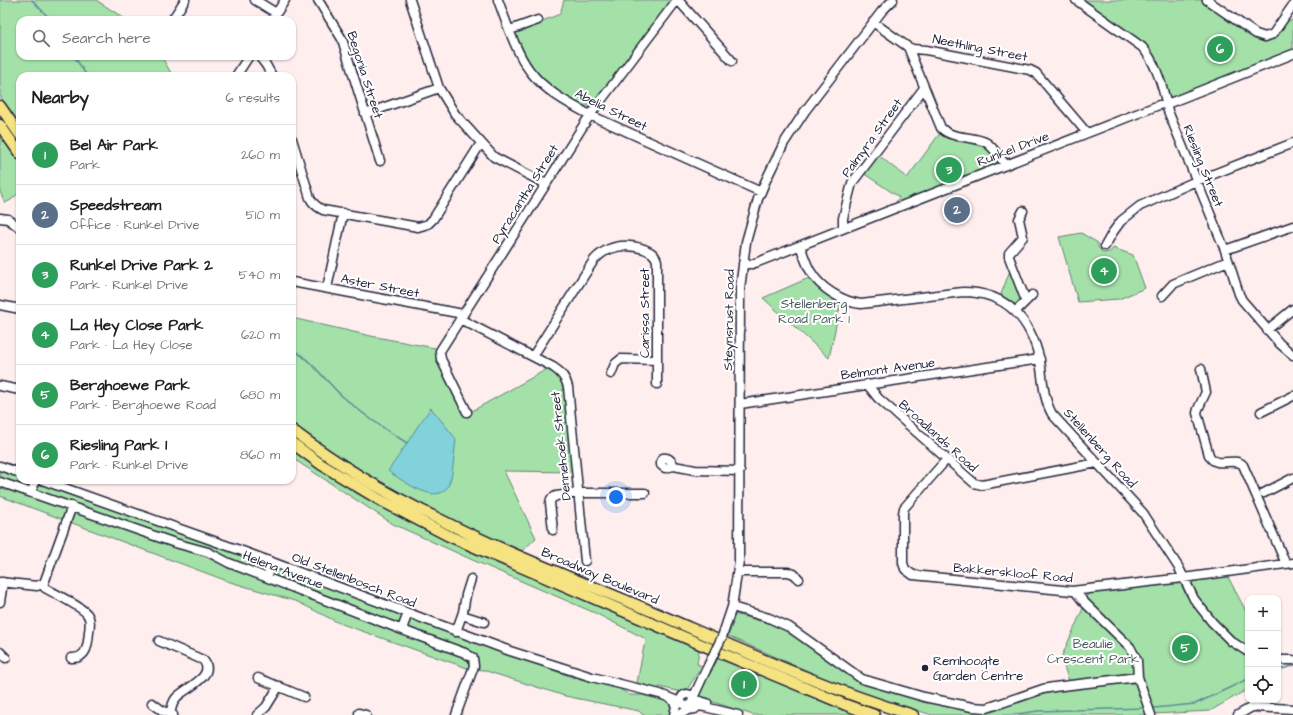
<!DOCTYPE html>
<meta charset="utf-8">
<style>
:root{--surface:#fff;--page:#f2f2f2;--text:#202124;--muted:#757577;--line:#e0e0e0;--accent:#0f766e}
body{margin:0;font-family:"Architects Daughter",sans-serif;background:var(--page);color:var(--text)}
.controls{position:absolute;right:12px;bottom:12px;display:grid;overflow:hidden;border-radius:8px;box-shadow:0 1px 3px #0004}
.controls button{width:36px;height:36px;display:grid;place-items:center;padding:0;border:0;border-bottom:1px solid var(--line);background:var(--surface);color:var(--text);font:20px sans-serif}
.you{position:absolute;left:616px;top:497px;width:14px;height:14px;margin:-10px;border:3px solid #fff;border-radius:50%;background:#1a73e8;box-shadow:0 0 0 6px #1a73e833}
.badge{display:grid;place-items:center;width:26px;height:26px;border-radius:50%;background:var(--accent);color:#fff;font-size:13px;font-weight:700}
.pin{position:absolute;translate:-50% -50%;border:2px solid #fff;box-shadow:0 1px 4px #0006}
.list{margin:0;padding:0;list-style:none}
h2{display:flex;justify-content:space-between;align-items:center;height:52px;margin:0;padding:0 16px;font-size:17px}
h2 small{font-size:13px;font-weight:400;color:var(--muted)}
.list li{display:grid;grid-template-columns:26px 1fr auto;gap:12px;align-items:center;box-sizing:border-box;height:60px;padding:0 16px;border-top:1px solid var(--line)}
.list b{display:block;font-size:15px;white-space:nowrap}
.list p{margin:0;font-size:13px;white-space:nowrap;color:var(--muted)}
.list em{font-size:13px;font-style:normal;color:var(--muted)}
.icon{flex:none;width:22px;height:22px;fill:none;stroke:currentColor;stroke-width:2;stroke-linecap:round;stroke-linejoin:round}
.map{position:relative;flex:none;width:1293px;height:715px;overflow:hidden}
.search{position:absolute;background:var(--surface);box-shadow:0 1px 3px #0004;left:16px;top:16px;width:280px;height:44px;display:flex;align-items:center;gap:10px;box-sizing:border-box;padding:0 14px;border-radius:12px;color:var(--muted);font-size:15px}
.panel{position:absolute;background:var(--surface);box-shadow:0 1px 3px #0004;left:16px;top:72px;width:280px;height:412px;border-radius:12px}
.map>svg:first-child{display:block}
</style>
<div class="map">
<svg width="1293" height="715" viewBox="0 0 1293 715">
<rect width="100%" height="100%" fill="#feefee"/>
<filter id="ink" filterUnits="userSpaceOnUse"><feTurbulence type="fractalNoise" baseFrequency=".025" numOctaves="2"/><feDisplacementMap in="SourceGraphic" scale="8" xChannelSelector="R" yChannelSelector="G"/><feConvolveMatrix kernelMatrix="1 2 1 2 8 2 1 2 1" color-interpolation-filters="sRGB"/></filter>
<g filter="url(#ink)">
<path fill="#a3e1a8" stroke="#628272" d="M0 0H96L127 20H20V56H161L173 76H20V125L0 96Z
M564 0H672L593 104C586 109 580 104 574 101 540 82 529 67 515 32L560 14Z
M1081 0H1201L1260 39 1286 22 1293 20V51L1177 96 1171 97 1167 95 1152 55Z
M940 133C953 143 972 138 985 146 989 149 992 154 996 158V164L899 203 896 202 899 197 863 173 877 154 907 178Z
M0 134 20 163V192L11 200 5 203 0 192Z
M1081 233 1098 243V247L1103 253 1110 252 1113 248 1133 255 1145 288 1119 299 1078 302 1059 237Z
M1012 270 1022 295 1021 301 1016 304H1011L1000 297 1009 273Z
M811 277 841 302 829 358 763 298Z
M292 318 371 336 435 348 437 356 465 415 549 368 553 370 564 381 574 472 504 471 536 538 522 551C457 523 394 493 334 454 320 445 306 434 292 424Z
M292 450 356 493 399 517 447 541 699 650 697 664 702 666 688 688 682 692 659 687V689L637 683 644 646H645L646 639 595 613 477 562 393 524 292 458Z
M0 470 20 477V480H30C212 542 391 611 572 677L621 689V690L625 692 630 695H642L669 702 672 707 669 715H643L639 711 565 696 483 670 467 668 339 623 298 602 230 582 0 496Z
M1227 575 1248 615V649C1226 632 1202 612 1191 585L1195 579Z
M1179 582 1181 584 1186 595 1199 612 1221 635 1248 656V689L1210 711 1154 714 1144 682 1139 659 1134 646 1128 639 1090 603 1087 600V595L1092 591Z
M1084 606 1128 649 1133 662V670L1131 673 1069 681 1061 658Z
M735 615H738L776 625 785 629 847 673 872 686 938 704 977 712 1001 708 1042 694 1074 688 1131 681 1137 683 1148 715H932L878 698 833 682 728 636 733 623 731 622Z
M719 657 859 715H753L701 698 698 696 699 693Z"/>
<path fill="#81d2da" stroke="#5b8c9a" d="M431 408 456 439 452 474 448 487C446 489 443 492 440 493 426 498 400 479 388 471 403 451 415 428 431 408Z"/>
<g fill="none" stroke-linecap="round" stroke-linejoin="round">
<path stroke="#5b8c9a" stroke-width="1.5" d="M32 0 51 20
M74 56 87 76
M292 349C310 359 326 381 342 396 362 414 384 429 407 443
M1278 670 1293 666
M1154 708 1195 704 1248 679
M1010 715 1038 711 1145 708"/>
<defs>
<path id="minor" d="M255 0 276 13
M318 0 342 39 380 161
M410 0 439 88 455 114 494 157 546 184
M498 0C506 21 516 53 530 71 545 91 568 103 590 115L761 192
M678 0 732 61
M1076 0 1142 47C1156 62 1164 91 1168 111L1225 250 1239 294 1242 300 1280 344 1293 355
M1207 0 1256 34 1265 37 1273 34 1293 5
M172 20 185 0
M272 20 285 0
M873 22 908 47 913 49 926 50 1030 70 1036 73 1087 133
M510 30 538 20
M908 47 941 128C953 140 973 135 987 143 994 148 1000 158 1006 165
M259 56 266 65 272 76
M236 76 249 56
M365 114 439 88
M292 139 310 198C313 204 317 207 323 210L418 227 428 224 433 219 481 143
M1023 211 1019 219 1023 237 1009 253V257L1026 301
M0 218 8 219 20 228
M843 228V218L852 183 924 88
M800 246C804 255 806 264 811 272 820 288 843 302 861 304L963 292C1007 292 1031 320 1040 361 1043 379 1043 398 1052 414L1143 513 1179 568 1194 599 1212 622 1231 641 1248 652
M1105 246 1113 232 1121 221 1140 206 1196 181 1293 143
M1225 250 1293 226
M743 264H752L758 262 1159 105 1172 102 1293 54
M292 282 463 314
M327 288 343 213
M1162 296 1173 284 1228 261
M0 305 20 309
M1016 311 1032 295
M460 319 553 367C561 372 566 378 568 387L585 561
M1267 330 1293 309
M533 356 594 260C608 245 625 243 644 249 651 252 655 254 657 261V384
M1201 369 1206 392 1198 409 1197 413 1209 455C1216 470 1233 456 1243 465L1286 564
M611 374 615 364 621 359 657 360
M867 384 878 398 974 483 982 485 1097 463
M0 386 20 390
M740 404 1040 359
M467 412 441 359 440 351 590 115 677 0
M1261 412 1293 396
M946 460 904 508 903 513V563L905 569 913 575 1072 591 1183 578 1293 563
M0 466 20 473
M674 466C672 461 669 457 663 458L661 461V465L665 468 674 466 695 470 740 471
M42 480 245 552 510 651 592 677 660 694 680 702
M0 482 175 543 208 552 229 563 413 634 465 653 473 658 474 666 456 715
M32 493 35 480
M1264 493 1293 478
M553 530 550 503 551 499 556 496 578 493H645
M738 572H788L794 574 799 579
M267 577 272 562
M0 582 37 586 44 583 72 506
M42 584 45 588C54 593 82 607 87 614 91 619 90 626 89 632 88 645 87 659 71 658
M1075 591 1083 601 1130 647 1137 660 1138 677 1151 715
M0 602 3 582
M732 607 769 618 789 627 862 679 924 697 972 707 987 708 1043 689 1054 687 1138 677
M462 615 484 622
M402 629 408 613
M456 632 463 612 466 595 471 579
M722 637 732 607 739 561 740 289 746 242 758 199 766 180 784 143 805 111 882 11 893 0
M159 641 203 660C218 676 183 689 176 698 172 703 171 709 170 715
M0 652 6 658
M1278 660H1293
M258 678 304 697
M681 700a6 6 0 1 1 12 0a6 6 0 1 1-12 0Z
M693 698 706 670
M672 699 676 706 674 715
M693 699 707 703
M152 703 163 711 173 715
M690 705 705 707 738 715
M359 713 366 715
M681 714 688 710 695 709
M257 715 266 707 279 686
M1238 715 1252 707H1256L1293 709"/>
<path id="major" d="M0 106 20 135
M0 125 20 154
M292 430C336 463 383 492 433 516 503 552 578 580 651 611 737 648 823 688 913 715
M292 443 322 465 380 500 449 536 721 653 846 705 874 715"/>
</defs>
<use href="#minor" stroke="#22223b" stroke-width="11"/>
<use href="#major" stroke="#22223b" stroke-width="13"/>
<use href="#minor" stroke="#fff" stroke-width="8"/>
<use href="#major" stroke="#f5e382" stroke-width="10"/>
<defs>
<path id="minor-bridge" d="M706 670 722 637"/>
</defs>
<use href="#minor-bridge" stroke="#22223b" stroke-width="11" stroke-linecap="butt"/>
<use href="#minor-bridge" stroke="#fff" stroke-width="8"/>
</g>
</g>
<circle fill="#22223b" stroke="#fff" stroke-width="1.5" cx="925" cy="668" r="4"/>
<g text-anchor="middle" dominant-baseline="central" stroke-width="4" stroke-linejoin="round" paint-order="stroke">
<g font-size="13" fill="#22223b" stroke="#fff">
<text transform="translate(980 48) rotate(11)">Neethling Street</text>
<text transform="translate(365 75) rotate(72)">Begonia Street</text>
<text transform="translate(611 110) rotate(26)">Abelia Street</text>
<text transform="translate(872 138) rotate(-54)">Palmyra Street</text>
<text transform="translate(1013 149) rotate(-21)">Runkel Drive</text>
<text transform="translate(1203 166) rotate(68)">Riesling Street</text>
<text transform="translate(525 194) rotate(-58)">Pyracantha Street</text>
<text transform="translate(380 286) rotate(11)">Aster Street</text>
<text transform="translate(645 313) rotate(-90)">Carissa Street</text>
<text transform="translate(729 320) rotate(-89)">Steynsrust Road</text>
<text transform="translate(888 369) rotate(-8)">Belmont Avenue</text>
<text transform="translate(938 436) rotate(42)">Broadlands Road</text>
<text transform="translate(561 446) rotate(-96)">Dennehoek Street</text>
<text transform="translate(1100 448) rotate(48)">Stellenberg Road</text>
<text transform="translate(283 570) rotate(21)">Helena Avenue</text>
<text transform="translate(1013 573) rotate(5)">Bakkerskloof Road</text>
<text transform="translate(600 576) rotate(23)">Broadway Boulevard</text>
<text transform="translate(354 580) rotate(21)">Old Stellenbosch Road</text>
</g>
<g font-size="13" fill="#495b5c" stroke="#fff">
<text x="814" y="304">Stellenberg<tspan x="814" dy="15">Road Park 1</tspan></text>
<text x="1093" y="644">Beaulie<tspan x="1093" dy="15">Crescent Park</tspan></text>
</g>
<g font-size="13" fill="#22223b" stroke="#fff" text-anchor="start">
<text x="933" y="661">Remhoogte<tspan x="933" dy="15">Garden Centre</tspan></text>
</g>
</g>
</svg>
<div class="controls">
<button>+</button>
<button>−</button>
<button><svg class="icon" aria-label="locate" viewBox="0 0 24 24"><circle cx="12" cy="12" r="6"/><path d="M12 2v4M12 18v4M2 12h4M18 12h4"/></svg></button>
</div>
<div class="you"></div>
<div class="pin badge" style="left:744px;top:684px;background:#2e9e5b">1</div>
<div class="pin badge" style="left:957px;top:210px;background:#5c6f8a">2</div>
<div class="pin badge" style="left:949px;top:170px;background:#2e9e5b">3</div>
<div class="pin badge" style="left:1104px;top:271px;background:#2e9e5b">4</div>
<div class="pin badge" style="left:1185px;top:648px;background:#2e9e5b">5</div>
<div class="pin badge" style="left:1220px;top:49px;background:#2e9e5b">6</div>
<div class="search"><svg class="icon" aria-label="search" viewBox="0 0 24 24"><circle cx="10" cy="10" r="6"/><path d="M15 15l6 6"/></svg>Search here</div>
<section class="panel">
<h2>Nearby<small>6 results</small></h2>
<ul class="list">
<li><span class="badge" style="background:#2e9e5b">1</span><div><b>Bel Air Park</b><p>Park</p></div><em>260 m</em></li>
<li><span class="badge" style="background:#5c6f8a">2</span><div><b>Speedstream</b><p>Office · Runkel Drive</p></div><em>510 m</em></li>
<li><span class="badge" style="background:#2e9e5b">3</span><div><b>Runkel Drive Park 2</b><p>Park · Runkel Drive</p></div><em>540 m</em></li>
<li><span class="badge" style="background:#2e9e5b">4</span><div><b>La Hey Close Park</b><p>Park · La Hey Close</p></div><em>620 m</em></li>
<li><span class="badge" style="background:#2e9e5b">5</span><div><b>Berghoewe Park</b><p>Park · Berghoewe Road</p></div><em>680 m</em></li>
<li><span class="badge" style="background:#2e9e5b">6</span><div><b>Riesling Park 1</b><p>Park · Runkel Drive</p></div><em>860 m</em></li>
</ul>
</section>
</div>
